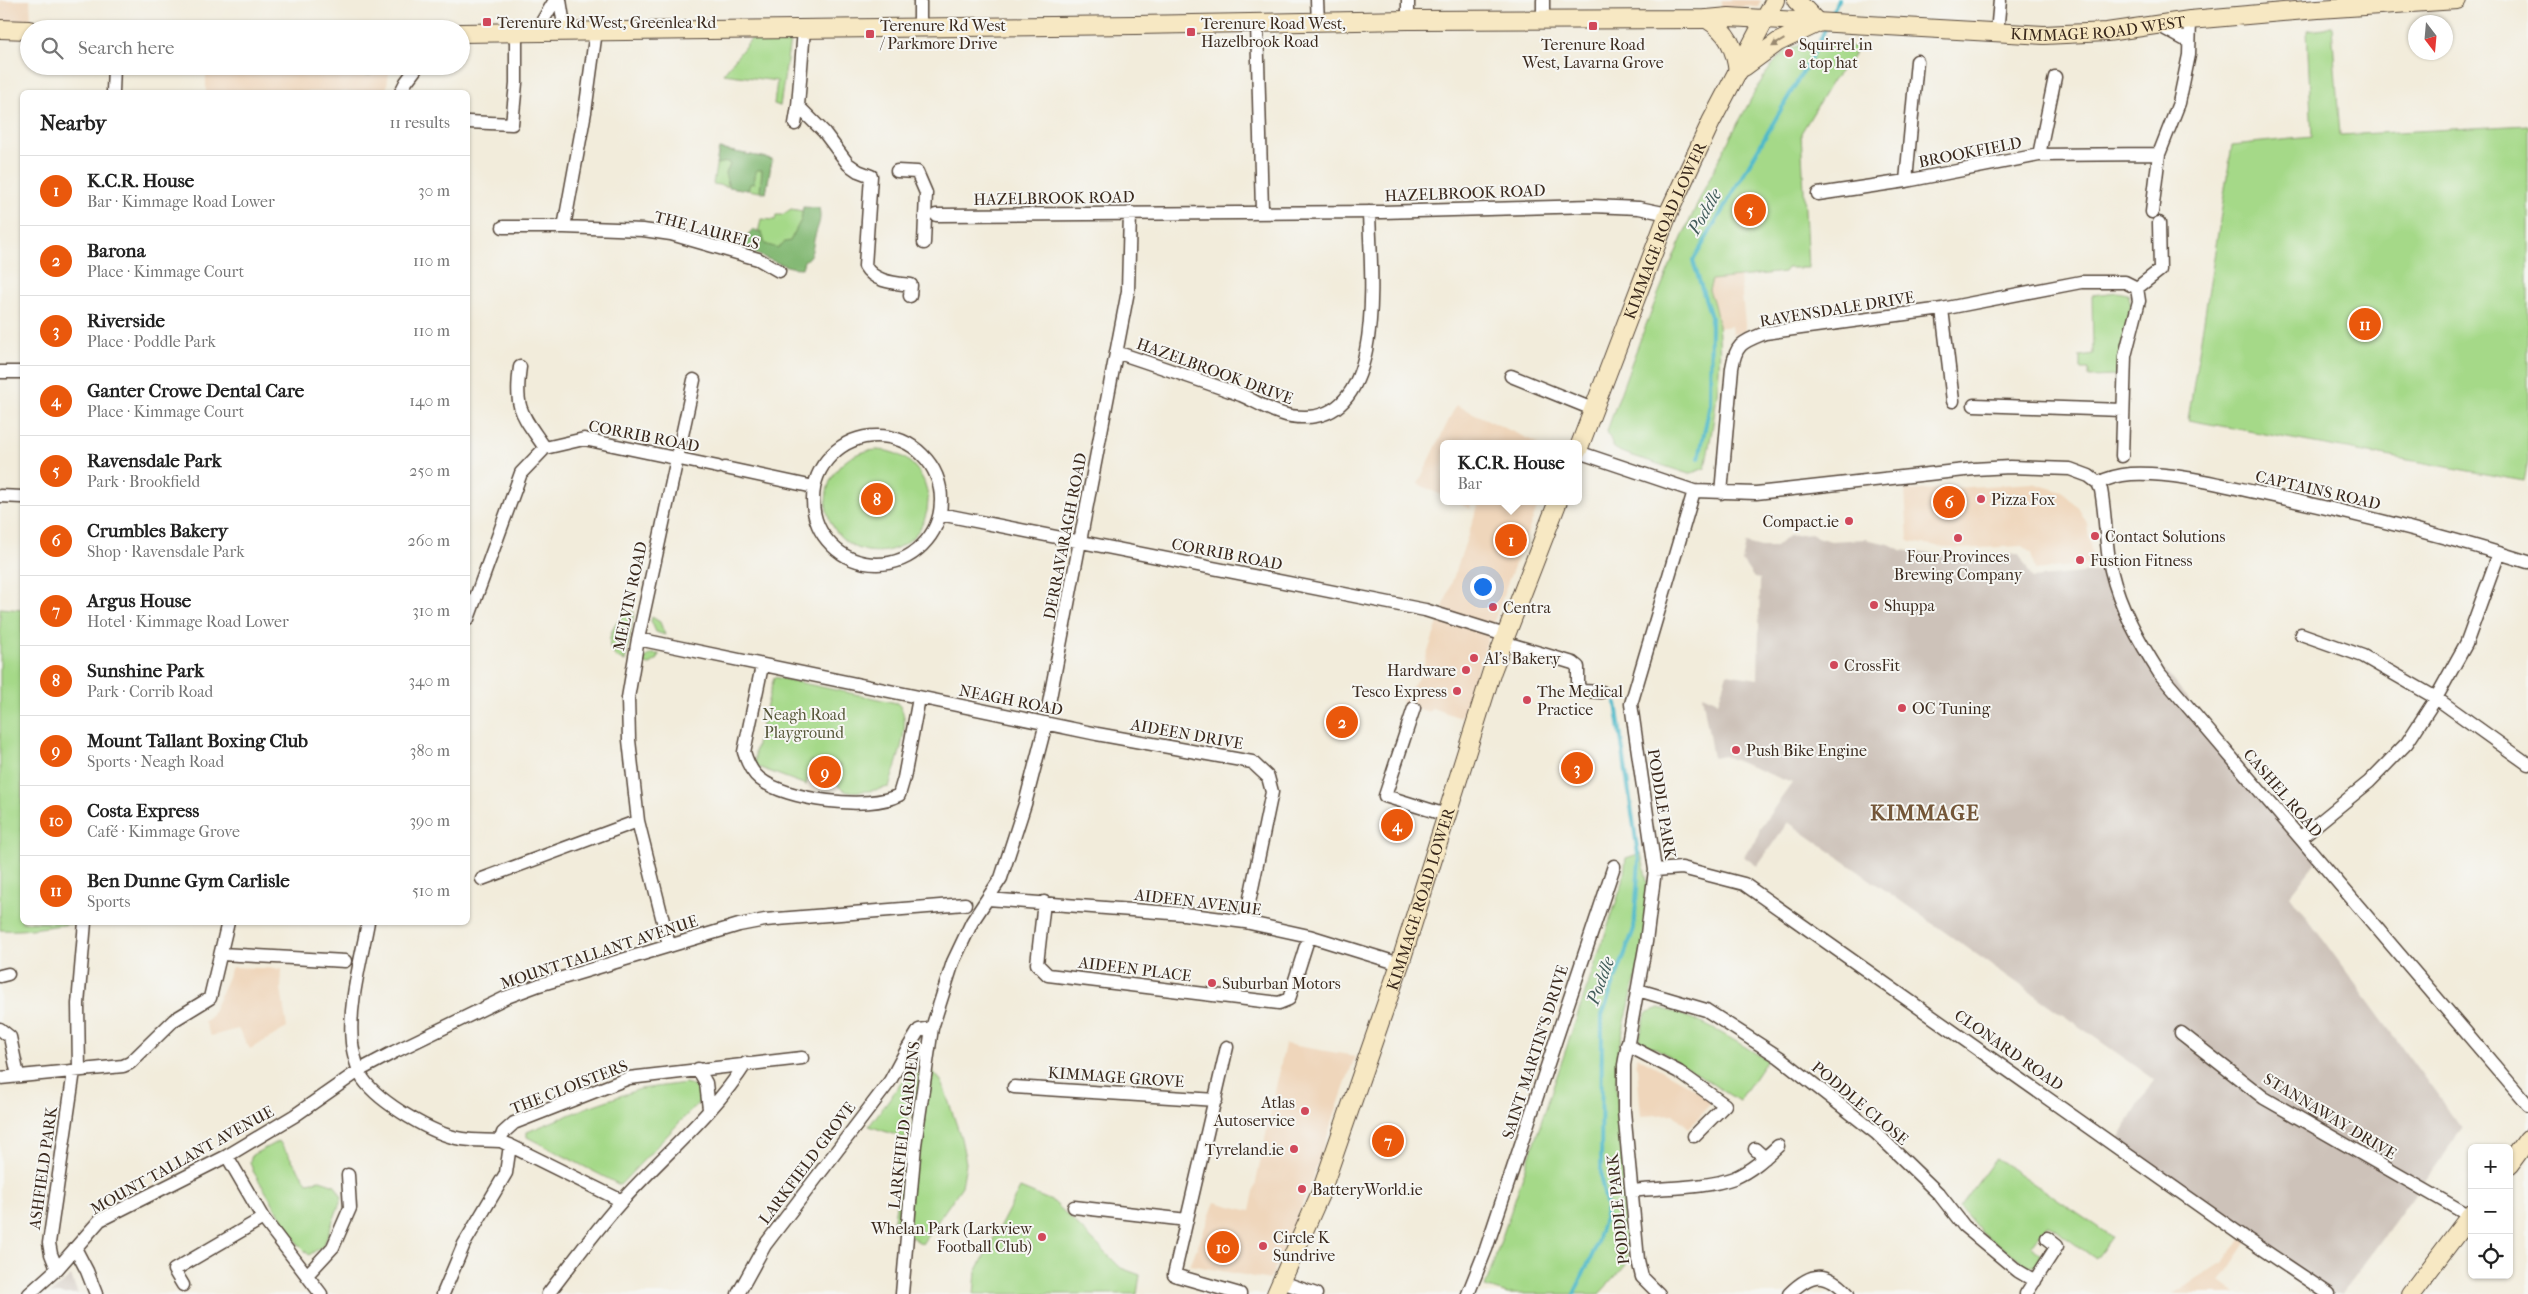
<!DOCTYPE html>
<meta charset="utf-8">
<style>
:root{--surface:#fff;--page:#f6f6f6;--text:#222;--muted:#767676;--line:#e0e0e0;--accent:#ea580c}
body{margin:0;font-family:"IM FELL French Canon",serif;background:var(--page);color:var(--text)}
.controls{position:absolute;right:15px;bottom:15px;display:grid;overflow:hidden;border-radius:8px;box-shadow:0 1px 4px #0004}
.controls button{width:45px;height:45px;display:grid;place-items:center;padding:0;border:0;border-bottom:1px solid var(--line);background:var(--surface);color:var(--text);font:25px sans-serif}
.compass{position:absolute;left:2408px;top:15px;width:45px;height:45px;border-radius:50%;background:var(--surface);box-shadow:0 1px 4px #0004;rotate:164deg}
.you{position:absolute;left:1482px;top:586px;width:18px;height:18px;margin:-12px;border:4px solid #fff;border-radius:50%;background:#1a73e8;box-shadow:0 0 0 8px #1a73e833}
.badge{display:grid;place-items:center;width:32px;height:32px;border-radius:50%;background:var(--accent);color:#fff;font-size:16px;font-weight:700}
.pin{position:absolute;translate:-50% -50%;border:2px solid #fff;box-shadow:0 1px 5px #0006}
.popup{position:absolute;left:1440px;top:440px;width:142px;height:65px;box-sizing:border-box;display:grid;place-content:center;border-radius:8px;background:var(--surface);filter:drop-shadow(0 1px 4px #0005);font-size:16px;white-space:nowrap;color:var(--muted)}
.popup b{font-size:19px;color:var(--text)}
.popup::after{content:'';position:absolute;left:50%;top:100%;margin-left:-10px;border:10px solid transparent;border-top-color:var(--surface)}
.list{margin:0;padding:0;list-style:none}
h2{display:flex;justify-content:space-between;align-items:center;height:65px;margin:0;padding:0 20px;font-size:21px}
h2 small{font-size:16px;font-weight:400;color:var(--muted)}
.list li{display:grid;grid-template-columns:32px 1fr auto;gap:15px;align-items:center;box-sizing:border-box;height:70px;padding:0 20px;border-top:1px solid var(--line)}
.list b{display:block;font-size:19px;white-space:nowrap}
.list p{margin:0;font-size:16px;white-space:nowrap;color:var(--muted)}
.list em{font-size:16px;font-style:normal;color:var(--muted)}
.icon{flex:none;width:28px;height:28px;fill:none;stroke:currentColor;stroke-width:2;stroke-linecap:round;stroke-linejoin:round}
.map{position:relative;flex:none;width:2528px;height:1294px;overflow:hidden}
.search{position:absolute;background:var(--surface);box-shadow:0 1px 4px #0004;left:20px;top:20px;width:450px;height:55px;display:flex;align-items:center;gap:12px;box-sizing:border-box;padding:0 18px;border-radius:28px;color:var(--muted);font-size:19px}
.panel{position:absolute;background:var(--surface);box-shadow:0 1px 4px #0004;left:20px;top:90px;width:450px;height:835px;border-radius:8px}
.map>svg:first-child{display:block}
</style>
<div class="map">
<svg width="2528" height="1294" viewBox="0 0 2528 1294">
<rect width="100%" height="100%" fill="#f6f6f2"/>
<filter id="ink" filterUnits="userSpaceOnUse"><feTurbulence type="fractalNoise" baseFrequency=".02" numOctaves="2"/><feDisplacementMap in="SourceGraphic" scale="10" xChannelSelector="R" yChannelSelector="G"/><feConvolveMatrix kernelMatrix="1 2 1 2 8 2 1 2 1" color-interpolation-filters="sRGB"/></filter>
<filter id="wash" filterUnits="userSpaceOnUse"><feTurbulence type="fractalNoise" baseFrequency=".0096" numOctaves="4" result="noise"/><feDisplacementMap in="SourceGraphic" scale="20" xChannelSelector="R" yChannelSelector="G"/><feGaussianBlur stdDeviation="1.12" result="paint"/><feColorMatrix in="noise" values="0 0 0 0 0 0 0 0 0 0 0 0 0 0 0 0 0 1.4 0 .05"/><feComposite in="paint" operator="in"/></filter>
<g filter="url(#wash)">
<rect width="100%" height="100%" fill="#f2ecdb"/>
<path fill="#efd6bb" d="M0 0H30L31 20 29 22H0Z
M1721 0H1761L1758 6 1721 8Z
M206 66H390L386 92H206Z
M1740 276 1746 333 1732 334 1731 326 1718 328 1713 301 1709 290 1712 280Z
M1456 405 1539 444H1444L1443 496 1418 484Z
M2033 483 2062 492 2077 506 2087 523 2092 558 2088 564 2035 570 2031 553 2022 546 1959 549 1910 542 1908 539 1905 491Z
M1454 501H1540L1507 584 1461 718 1432 708 1429 712 1401 703 1420 675 1478 506 1471 504 1470 509Z
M232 967 282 969 281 988 287 1028 250 1049 238 1029 211 1036 204 1022 212 1015Z
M1285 1044 1355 1056 1309 1189 1270 1280 1190 1265 1215 1202 1250 1211Z
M1636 1056 1694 1088 1711 1103 1689 1128 1673 1114 1641 1116Z
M2244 1237 2248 1240 2220 1282 2236 1294H2173L2224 1261Z"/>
<path fill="#cdc2b9" d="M1813 534 1816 537 1831 541 1865 539 1889 544 1901 550 1963 558 2019 554 2032 578 2111 570 2136 636 2318 859 2290 895 2462 1129 2342 1294H2329L2115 1145 2154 1079 1788 822 1757 866 1743 856 1756 841 1760 828 1792 783 1724 756 1713 758 1702 695 1718 702 1727 674 1758 679 1760 579 1754 578 1742 561 1746 543 1761 547H1776L1788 536Z
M71 1276 78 1294H50Z"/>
<path fill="#a5d988" stroke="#708253" d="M2332 27 2340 135 2528 125V462L2524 481 2188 420 2232 145 2312 137 2307 30Z
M751 39 790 40 780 106 774 104 777 81 723 74Z
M1823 44 1856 47 1853 57 1833 80 1801 133 1808 268H1787L1784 272 1712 280 1709 290C1730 338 1715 417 1705 468L1689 474 1621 452 1614 448 1607 431C1644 325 1685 221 1738 123 1752 99 1764 69 1786 51 1796 44 1811 44 1823 44Z
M330 66H371V75L330 73Z
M719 149 772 159 766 193 713 184Z
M791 209 814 213 806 259 756 243 761 219 775 220 776 215H782Z
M2117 292 2128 294 2131 305 2115 376 2089 377V369H2080V356L2093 354 2092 295Z
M826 501a51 51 0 1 1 102 0a51 51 0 1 1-102 0Z
M0 608 22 610V922L80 923C53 925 26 932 0 930Z
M627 612H634L625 661C598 653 611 624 627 612Z
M652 617 660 622 665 635 656 632 651 621Z
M651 654H659L658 659 649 665 642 663 646 657Z
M774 677 897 703C915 718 895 766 889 787L870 791 847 792 838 786 841 765 811 761 806 785 755 766V752Z
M1641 853 1651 899 1646 937 1618 1050 1616 1085 1630 1247 1626 1265 1599 1294H1508L1485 1287 1623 882 1626 858Z
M1659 1008C1699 1017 1733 1040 1767 1060L1739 1101 1656 1048 1638 1044 1646 1013Z
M919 1055 942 1082 961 1138 966 1163 962 1186 922 1244 893 1225 906 1143 911 1138Z
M915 1066 905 1138 869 1126 913 1067Z
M686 1083 699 1089 701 1096 698 1103 620 1185 527 1137V1132L588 1107 640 1089Z
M279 1141 307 1182 320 1180 335 1185 342 1197 324 1245 309 1255 298 1244 253 1171 250 1162 252 1155Z
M1996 1158 2112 1237 2096 1259 2047 1224 2031 1246 2040 1254 2038 1266H2029L1982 1233 1960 1207Z
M1020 1188 1054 1202 1121 1268 1140 1275 1137 1294H974L976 1272Z"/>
<path fill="#84b974" stroke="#607249" d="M719 149 772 159 766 193 760 191 762 170H756L754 183 750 184 748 190 729 187 725 174 730 165 728 162 716 164Z
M803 207 819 208C822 220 818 225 815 236 812 246 814 255 804 261L802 268C784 269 763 255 744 250 741 241 746 237 752 230L762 232 765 244 777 248 785 242 790 241 801 220Z"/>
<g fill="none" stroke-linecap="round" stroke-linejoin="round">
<path stroke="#4db9c9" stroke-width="4" d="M1830 18 1838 0
M1699 458 1710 404 1711 317 1693 261 1815 51 1826 27
M1574 1294 1595 1249 1607 1208 1601 1179 1602 1015 1634 929 1639 861 1616 703"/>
</g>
</g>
<g filter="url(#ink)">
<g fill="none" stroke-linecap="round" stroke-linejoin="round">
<defs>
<path id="street" d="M560 0 565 32
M920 0V28
M1317 0 1318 22
M1543 18V0
M1408 20V0
M1257 23 1262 211
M2158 25 2189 42
M804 29 798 106 824 132 848 164 858 171 871 176 865 266C874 282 894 283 911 285L910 296
M536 32 555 0
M1997 33 2000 0
M113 92 114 66
M401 92 406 82 418 66
M468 122 512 124 516 83V32
M795 124 798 106
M2039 155 2055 77
M897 171 917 172 926 193 924 243
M1906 181 1917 61
M1818 194 1906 181 2039 155 2159 154
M2152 212 2159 154 2179 103 2189 55 2190 20
M936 215 1382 212 1592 206 1639 208 1668 214
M503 227H564L643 230 671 234 758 259 779 271
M564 227 585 112 596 31
M2137 288 2160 270 2159 223
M1942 309 1953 401
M1116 352C1158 366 1200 380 1241 395 1255 401 1268 410 1283 414 1290 417 1298 417 1305 417 1388 417 1370 266 1369 212
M520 367C514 410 522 414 545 448
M0 372H22
M1511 376 1595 410
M1974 405 2123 410
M813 500a64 64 0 1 1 128 0a64 64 0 1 1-128 0Z
M1578 452 1694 491 1756 493 1974 469 2010 467 2070 469 2089 476 2098 483 2101 490C2106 516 2105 544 2111 570 2120 608 2139 641 2160 674L2528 1105
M725 468 814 487
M2098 483C2108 478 2119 475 2131 474 2173 472 2218 484 2259 493 2349 512 2440 534 2528 562
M1721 493 1732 368C1736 343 1743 342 1765 333L1942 309 2081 282H2125L2137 288 2139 301 2125 356 2122 456
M0 496 22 497
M940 514 1425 610 1505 635
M468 619 521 473 545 448 584 439 718 467
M2301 634 2363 656 2436 698 2528 764
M638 639 1097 734 1252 762 1268 777 1272 792 1245 922
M1503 642 1573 663 1578 667V686L1582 691 1602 692
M762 666 744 752C747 762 751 772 760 779 786 800 868 811 899 795L904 778 919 698
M1049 703 1128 291 1130 213
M1414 708 1385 796 1446 815
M2300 838 2369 782 2407 743 2436 698 2466 644 2499 553
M1655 870 1682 868 1744 884 2244 1237 2329 1294
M482 879 638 821
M988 899 1184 914 1245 922 1309 936 1400 964
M1044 902 1037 964 1048 975 1279 1003 1289 999 1309 936
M368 922C361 961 348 1004 352 1043 353 1053 358 1071 363 1079 380 1103 434 1135 462 1139 475 1141 488 1140 500 1141L503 1133 514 1123 629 1078 802 1058
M669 945 638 821 629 740 628 698 638 639 694 380
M221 954 345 961
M0 976 8 974
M1638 990 1706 1010 1779 1057 1876 1133 1939 1194 1964 1226 2018 1271 2035 1281
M0 1029 10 1037 18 1076
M2181 1033 2264 1098 2470 1216
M1627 1045 1679 1072 1725 1105 1694 1136
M1227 1047 1174 1275 1240 1294
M905 1053 919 1030 932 1028
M698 1069 706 1083 709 1109
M79 1070 78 1004 85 922
M0 1078 123 1066 130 1063 174 1020 210 998 228 922
M1014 1087 1216 1100
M503 1142 622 1201
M1755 1149 1765 1158
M227 1156 263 1218 321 1294
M1632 1191C1665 1187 1703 1189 1734 1178 1751 1171 1765 1158 1778 1146
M1074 1207 1187 1220
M75 1248 87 1271 96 1294
M57 1269 51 1254 49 1243 74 1071
M307 1275 333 1247 350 1208 348 1175
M1282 1282 1316 1294
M183 1285 174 1270 263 1218
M29 1294 57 1269 100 1220 227 1156 294 1116 360 1070 394 1052 507 997 539 985 739 925 765 920 965 904
M443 1294 464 1244 506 1173 510 1145
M548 1294C572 1263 595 1231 621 1202 662 1156 713 1115 746 1063
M738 1294 765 1245 890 1081 905 1053 929 1049
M902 1294 915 1145 932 1028 953 962 972 922 1001 878 1025 804 1046 723
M1468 1294 1486 1249 1614 866
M1659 1294 1642 1277 1638 1260 1624 1111V1065L1646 942 1655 870 1631 704 1694 491
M1789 1294C1811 1272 1826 1270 1848 1294
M2026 1294 2057 1246 2047 1238"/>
<g id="secondary">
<path d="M1796 0 1816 21"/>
<path d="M1707 19C1728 32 1735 48 1738 72"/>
<path d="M0 29 29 30"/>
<path id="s1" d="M461 33 1135 25 1408 20 1707 19 1729 17 2044 35 2107 32 2190 20 2318 9 2457 0"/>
<path d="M1744 67 1778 42 1818 23"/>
<path id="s2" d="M1578 450 1668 214 1711 122 1775 0"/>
<path d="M2509 1165 2528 1139"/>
<path id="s3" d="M1276 1294 1321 1192 1400 964 1492 671 1558 501"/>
<path d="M2411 1294 2472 1213"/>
</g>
</defs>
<use href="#street" stroke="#56473a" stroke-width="15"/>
<use href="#secondary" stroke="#56473a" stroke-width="20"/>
<use href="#street" stroke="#fff" stroke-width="12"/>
<use href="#secondary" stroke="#f7e8c3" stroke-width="18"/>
</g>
<defs><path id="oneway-solid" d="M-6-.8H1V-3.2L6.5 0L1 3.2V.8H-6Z" transform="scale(1.25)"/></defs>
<use fill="#998970" href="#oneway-solid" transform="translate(1778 43) rotate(149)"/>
</g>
<g fill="#d1495b" stroke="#f6f6f2" stroke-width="2">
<rect x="482" y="17" width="10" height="10" rx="2.5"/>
<rect x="1588" y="21" width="10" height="10" rx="2.5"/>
<rect x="1186" y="27" width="10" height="10" rx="2.5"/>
<rect x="865" y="29" width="10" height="10" rx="2.5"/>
<circle cx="1789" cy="53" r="5"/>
<circle cx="1981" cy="499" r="5"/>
<circle cx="1849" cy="521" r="5"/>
<circle cx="2095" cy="536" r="5"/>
<circle cx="1958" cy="538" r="5"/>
<circle cx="2080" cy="560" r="5"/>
<circle cx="1874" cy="605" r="5"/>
<circle cx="1493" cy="607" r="5"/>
<circle cx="1474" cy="658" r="5"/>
<circle cx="1834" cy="665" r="5"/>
<circle cx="1466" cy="670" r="5"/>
<circle cx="1457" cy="691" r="5"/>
<circle cx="1527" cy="700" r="5"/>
<circle cx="1902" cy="708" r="5"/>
<circle cx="1736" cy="750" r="5"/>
<circle cx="1212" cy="983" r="5"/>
<circle cx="1305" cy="1111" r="5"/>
<circle cx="1294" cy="1149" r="5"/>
<circle cx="1302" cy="1189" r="5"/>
<circle cx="1042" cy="1237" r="5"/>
<circle cx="1263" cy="1246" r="5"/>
</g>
<g text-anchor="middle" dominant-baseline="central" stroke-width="4" stroke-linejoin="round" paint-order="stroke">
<g font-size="16" fill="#3b2a1e" stroke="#f6f6f2" text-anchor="start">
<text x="497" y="22">Terenure Rd West, Greenlea Rd</text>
<text x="1201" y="23">Terenure Road West,<tspan x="1201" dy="18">Hazelbrook Road</tspan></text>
<text x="880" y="25">Terenure Rd West<tspan x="880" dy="18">/ Parkmore Drive</tspan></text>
<text x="1593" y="44" text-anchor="middle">Terenure Road<tspan x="1593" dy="18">West, Lavarna Grove</tspan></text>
<text x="1799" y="44">Squirrel in<tspan x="1799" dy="18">a top hat</tspan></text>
<text x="1991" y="499">Pizza Fox</text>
<text x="1839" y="521" text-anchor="end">Compact.ie</text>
<text x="2105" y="536">Contact Solutions</text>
<text x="1958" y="556" text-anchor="middle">Four Provinces<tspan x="1958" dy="18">Brewing Company</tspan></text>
<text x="2090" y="560">Fustion Fitness</text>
<text x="1884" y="605">Shuppa</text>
<text x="1503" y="607">Centra</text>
<text x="1484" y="658">Al's Bakery</text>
<text x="1844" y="665">CrossFit</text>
<text x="1456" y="670" text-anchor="end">Hardware</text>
<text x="1447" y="691" text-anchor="end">Tesco Express</text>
<text x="1537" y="691">The Medical<tspan x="1537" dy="18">Practice</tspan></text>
<text x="1912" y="708">OC Tuning</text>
<text x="1746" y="750">Push Bike Engine</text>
<text x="1222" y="983">Suburban Motors</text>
<text x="1295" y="1102" text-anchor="end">Atlas<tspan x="1295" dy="18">Autoservice</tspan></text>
<text x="1284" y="1149" text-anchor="end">Tyreland.ie</text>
<text x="1312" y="1189">BatteryWorld.ie</text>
<text x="1032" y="1228" text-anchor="end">Whelan Park (Larkview<tspan x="1032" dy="18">Football Club)</tspan></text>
<text x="1273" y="1237">Circle K<tspan x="1273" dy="18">Sundrive</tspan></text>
</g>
<g font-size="16" fill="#3b2a1e" stroke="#f6f6f2">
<text stroke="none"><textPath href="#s1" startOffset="1638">KIMMAGE ROAD WEST</textPath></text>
<text transform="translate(1970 152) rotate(-11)">BROOKFIELD</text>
<text transform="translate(1465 193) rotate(-2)">HAZELBROOK ROAD</text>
<text transform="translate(1054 198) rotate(-1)">HAZELBROOK ROAD</text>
<text transform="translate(707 230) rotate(15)">THE LAURELS</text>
<text stroke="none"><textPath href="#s2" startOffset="236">KIMMAGE ROAD LOWER</textPath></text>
<text transform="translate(1837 309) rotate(-9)">RAVENSDALE DRIVE</text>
<text transform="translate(1215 371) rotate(20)">HAZELBROOK DRIVE</text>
<text transform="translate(644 436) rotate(11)">CORRIB ROAD</text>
<text transform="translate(2318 490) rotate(13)">CAPTAINS ROAD</text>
<text transform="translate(1065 536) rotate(-79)">DERRAVARAGH ROAD</text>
<text transform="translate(1227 554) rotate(11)">CORRIB ROAD</text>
<text transform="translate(630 596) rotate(-78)">MELVIN ROAD</text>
<text transform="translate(1011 700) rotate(11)">NEAGH ROAD</text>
<text transform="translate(1187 734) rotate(10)">AIDEEN DRIVE</text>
<text transform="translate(2283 793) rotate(49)">CASHEL ROAD</text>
<text transform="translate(1662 804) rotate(81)">PODDLE PARK</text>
<text stroke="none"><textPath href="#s3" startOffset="421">KIMMAGE ROAD LOWER</textPath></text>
<text transform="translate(1198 902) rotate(7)">AIDEEN AVENUE</text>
<text transform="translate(599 952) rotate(-18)">MOUNT TALLANT AVENUE</text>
<text transform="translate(1135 969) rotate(7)">AIDEEN PLACE</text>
<text transform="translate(2009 1050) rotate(35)">CLONARD ROAD</text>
<text transform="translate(1535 1052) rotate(-72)">SAINT MARTIN'S DRIVE</text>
<text transform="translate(1116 1077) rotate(4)">KIMMAGE GROVE</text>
<text transform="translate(569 1087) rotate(-21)">THE CLOISTERS</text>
<text transform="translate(1860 1103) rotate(40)">PODDLE CLOSE</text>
<text transform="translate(2330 1116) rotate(31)">STANNAWAY DRIVE</text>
<text transform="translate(904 1125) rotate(-83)">LARKFIELD GARDENS</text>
<text transform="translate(182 1160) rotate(-29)">MOUNT TALLANT AVENUE</text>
<text transform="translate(807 1163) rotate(-53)">LARKFIELD GROVE</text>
<text transform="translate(43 1168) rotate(-82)">ASHFIELD PARK</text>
<text transform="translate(1618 1209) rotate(-96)">PODDLE PARK</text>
</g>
<g font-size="16" fill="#565638" stroke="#f6f6f2">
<text x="804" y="714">Neagh Road<tspan x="804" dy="18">Playground</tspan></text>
</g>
<g font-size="18" font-style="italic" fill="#415c5a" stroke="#f6f6f2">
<text transform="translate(1705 212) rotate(-60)">Poddle</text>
<text transform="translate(1601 981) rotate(-70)">Poddle</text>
</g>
<g font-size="21" font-weight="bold" letter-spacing="1" fill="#745638" stroke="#f6f6f2">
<text x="1925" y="813">KIMMAGE</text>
</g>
</g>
</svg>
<div class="controls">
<button>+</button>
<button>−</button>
<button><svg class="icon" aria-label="locate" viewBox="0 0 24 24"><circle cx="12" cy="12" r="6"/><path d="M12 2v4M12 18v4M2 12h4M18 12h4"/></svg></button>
</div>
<svg class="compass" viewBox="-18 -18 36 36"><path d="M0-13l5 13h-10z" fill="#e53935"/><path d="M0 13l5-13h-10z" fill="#767676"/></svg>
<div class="you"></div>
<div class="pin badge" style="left:1511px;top:540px">1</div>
<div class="popup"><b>K.C.R. House</b>Bar</div>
<div class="pin badge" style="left:1342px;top:722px">2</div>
<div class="pin badge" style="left:1577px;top:768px">3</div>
<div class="pin badge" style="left:1397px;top:825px">4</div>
<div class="pin badge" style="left:1750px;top:210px">5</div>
<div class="pin badge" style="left:1949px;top:502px">6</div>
<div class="pin badge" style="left:1388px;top:1141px">7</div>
<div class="pin badge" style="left:877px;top:499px">8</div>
<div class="pin badge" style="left:825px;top:772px">9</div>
<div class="pin badge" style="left:1223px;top:1247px">10</div>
<div class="pin badge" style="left:2365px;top:324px">11</div>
<div class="search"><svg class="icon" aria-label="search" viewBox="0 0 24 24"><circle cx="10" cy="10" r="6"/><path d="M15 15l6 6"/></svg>Search here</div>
<section class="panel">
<h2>Nearby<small>11 results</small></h2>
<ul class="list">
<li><span class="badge">1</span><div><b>K.C.R. House</b><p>Bar · Kimmage Road Lower</p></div><em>30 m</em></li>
<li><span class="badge">2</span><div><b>Barona</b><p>Place · Kimmage Court</p></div><em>110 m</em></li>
<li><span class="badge">3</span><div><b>Riverside</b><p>Place · Poddle Park</p></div><em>110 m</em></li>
<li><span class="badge">4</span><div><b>Ganter Crowe Dental Care</b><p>Place · Kimmage Court</p></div><em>140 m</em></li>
<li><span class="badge">5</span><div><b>Ravensdale Park</b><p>Park · Brookfield</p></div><em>250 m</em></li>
<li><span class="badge">6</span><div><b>Crumbles Bakery</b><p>Shop · Ravensdale Park</p></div><em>260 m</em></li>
<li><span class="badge">7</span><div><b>Argus House</b><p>Hotel · Kimmage Road Lower</p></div><em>310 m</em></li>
<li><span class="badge">8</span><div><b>Sunshine Park</b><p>Park · Corrib Road</p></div><em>340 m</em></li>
<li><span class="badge">9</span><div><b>Mount Tallant Boxing Club</b><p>Sports · Neagh Road</p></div><em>380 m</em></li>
<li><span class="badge">10</span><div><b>Costa Express</b><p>Café · Kimmage Grove</p></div><em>390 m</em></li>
<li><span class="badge">11</span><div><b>Ben Dunne Gym Carlisle</b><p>Sports</p></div><em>510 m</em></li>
</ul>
</section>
</div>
